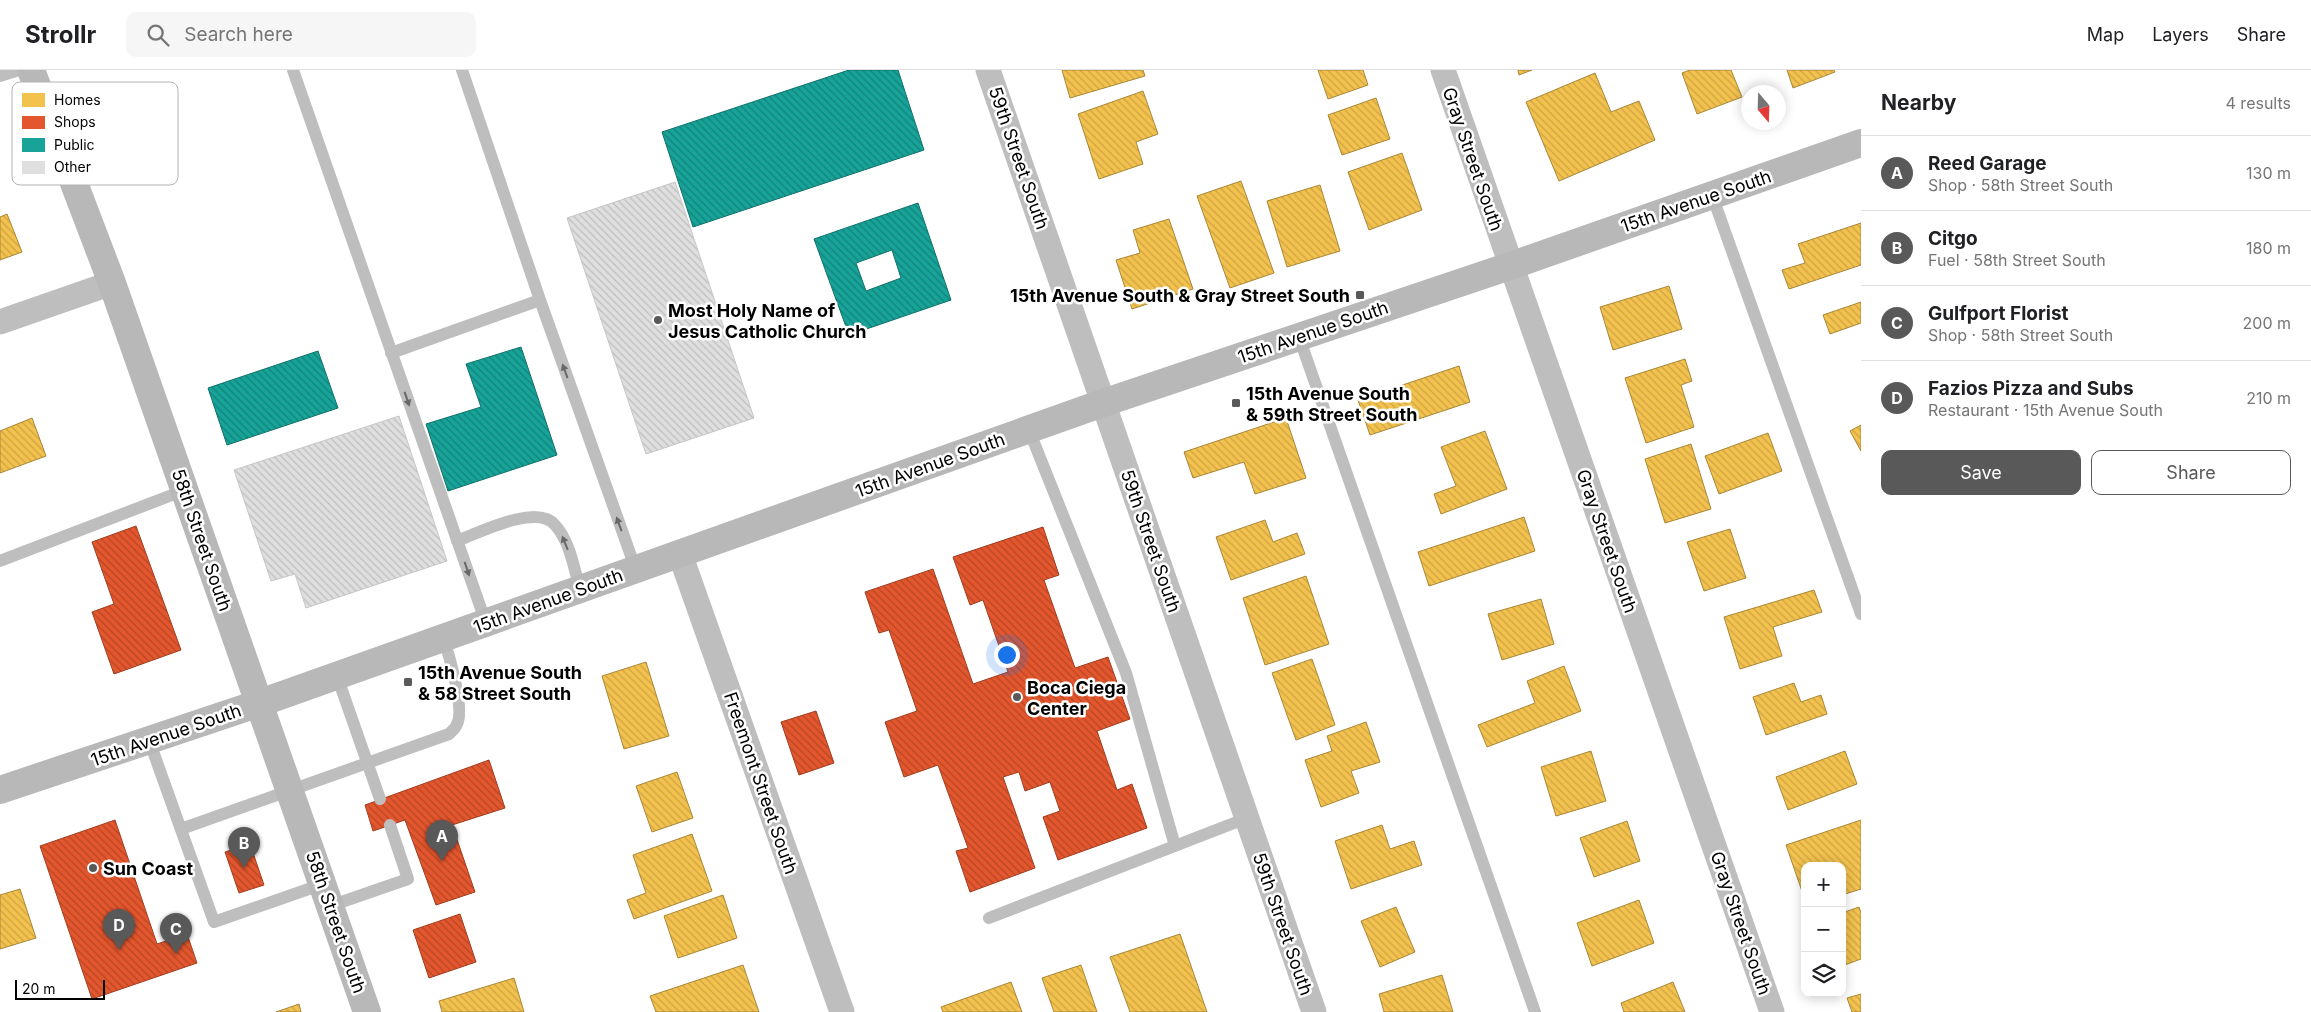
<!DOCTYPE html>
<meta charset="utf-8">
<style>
:root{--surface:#fff;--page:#f6f6f6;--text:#202124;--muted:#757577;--line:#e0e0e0;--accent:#595959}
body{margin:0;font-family:Inter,sans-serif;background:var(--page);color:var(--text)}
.controls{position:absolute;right:15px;bottom:15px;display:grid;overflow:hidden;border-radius:10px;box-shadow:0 2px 12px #0003}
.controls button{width:45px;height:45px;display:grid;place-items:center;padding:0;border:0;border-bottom:1px solid var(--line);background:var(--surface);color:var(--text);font:25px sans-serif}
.compass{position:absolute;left:1741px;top:15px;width:45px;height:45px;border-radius:50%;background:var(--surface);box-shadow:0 2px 12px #0003;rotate:161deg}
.scale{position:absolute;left:15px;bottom:12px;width:90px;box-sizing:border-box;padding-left:5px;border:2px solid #000;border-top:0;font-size:14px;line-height:18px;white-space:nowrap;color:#000;-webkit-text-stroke:4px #fff;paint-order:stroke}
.you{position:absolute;left:1006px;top:584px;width:18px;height:18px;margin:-12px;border:4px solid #fff;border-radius:50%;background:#1a73e8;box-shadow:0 0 0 8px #1a73e833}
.badge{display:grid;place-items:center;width:32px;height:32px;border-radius:50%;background:var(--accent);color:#fff;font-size:16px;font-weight:700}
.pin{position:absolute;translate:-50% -41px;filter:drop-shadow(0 1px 2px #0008)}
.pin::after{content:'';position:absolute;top:26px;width:18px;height:15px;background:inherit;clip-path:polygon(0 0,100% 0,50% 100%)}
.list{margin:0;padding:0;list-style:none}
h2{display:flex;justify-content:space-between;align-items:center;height:65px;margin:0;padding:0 20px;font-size:21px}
h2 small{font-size:16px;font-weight:400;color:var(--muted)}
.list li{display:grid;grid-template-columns:32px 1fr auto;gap:15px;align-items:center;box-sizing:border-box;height:75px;padding:0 20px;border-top:1px solid var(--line)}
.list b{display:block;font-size:19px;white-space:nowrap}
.list p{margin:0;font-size:16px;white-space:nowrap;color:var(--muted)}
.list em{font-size:16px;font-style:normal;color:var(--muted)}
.actions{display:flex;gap:10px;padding:15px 20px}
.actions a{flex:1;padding:11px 0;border:1px solid var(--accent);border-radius:10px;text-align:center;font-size:18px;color:var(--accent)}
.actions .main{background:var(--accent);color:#fff}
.icon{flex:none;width:28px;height:28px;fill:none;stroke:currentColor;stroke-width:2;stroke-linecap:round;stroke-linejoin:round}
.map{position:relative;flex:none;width:1861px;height:942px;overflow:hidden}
header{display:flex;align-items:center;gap:30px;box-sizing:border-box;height:70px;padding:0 25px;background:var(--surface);border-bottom:1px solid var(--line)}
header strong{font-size:24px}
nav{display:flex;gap:28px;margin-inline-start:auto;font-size:18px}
.search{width:350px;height:45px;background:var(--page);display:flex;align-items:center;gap:12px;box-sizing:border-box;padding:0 18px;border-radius:10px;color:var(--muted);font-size:19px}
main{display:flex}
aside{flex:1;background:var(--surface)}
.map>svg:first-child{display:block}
</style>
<header>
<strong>Strollr</strong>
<div class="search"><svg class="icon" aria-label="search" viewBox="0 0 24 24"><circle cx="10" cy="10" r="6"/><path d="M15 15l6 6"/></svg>Search here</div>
<nav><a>Map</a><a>Layers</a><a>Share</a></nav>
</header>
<main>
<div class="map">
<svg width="1861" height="942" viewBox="0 0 1861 942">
<defs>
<pattern id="homes-back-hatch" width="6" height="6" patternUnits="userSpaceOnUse" patternTransform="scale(1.25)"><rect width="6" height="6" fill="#f2c14e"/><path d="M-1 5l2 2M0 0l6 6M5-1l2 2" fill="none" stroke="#cea442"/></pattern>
<pattern id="shops-back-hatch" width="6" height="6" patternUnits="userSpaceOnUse" patternTransform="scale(1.25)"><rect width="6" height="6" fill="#e4572e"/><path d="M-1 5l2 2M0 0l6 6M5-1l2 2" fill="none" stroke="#b64625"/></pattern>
<pattern id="public-back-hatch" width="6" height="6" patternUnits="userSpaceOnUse" patternTransform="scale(1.25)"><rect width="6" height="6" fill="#17a398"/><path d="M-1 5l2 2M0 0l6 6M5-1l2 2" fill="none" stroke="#12827a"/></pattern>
<pattern id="building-back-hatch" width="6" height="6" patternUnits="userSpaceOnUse" patternTransform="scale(1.25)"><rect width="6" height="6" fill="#dfdfdf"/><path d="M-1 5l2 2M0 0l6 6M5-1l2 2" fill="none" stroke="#bebebe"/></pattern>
</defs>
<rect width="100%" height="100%" fill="#fff"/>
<path fill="url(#homes-back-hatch)" stroke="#a98737" d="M1062 0H1143L1145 6 1070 28Z
M1318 0H1363L1368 15 1328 29Z
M1518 0H1532L1519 5Z
M1690 0H1731L1742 27 1697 44 1682 3Z
M1787 0H1834L1835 2 1793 18Z
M1595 3 1611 42 1639 31 1655 70 1559 111 1526 32Z
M1143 21 1158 64 1136 72 1143 94 1099 109 1078 44Z
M1376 28 1390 69 1342 85 1328 45Z
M1402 83 1422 140 1369 160 1348 102Z
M1241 111 1274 203 1230 218 1197 126Z
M1320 115 1340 181 1287 197 1267 131Z
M7 144 22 182 0 190V147Z
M1169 149 1193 219 1132 239 1116 190 1140 183 1133 160Z
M1861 153V195L1789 219 1782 200 1805 193 1798 174Z
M1669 216 1682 259 1613 280 1600 237Z
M1861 232V253L1830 264 1823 245Z
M1685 289 1692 311 1681 315 1694 357 1646 373 1625 308Z
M1459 296 1470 332 1370 365 1358 330Z
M32 348 46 386 0 403V361Z
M1286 348 1306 408 1255 424 1244 392 1193 408 1184 382Z
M1861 355V381L1850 361Z
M1485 361 1507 419 1441 444 1434 424 1456 416 1441 377Z
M1768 363 1782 401 1719 424 1705 386Z
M1691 374 1711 439 1665 453 1645 389Z
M1524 447 1535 481 1429 516 1418 482Z
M1265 450 1273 472 1297 463 1305 484 1231 510 1216 467Z
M1730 459 1746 508 1704 521 1687 472Z
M1306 506 1329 574 1265 595 1243 528Z
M1814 520 1822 542 1773 557 1782 586 1740 599 1724 547Z
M1541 529 1554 574 1502 590 1488 544Z
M1312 589 1335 655 1296 670 1272 603Z
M646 592 669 666 624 679 602 606Z
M1564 596 1581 641 1487 677 1478 655 1535 633 1527 611Z
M1794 613 1801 632 1821 625 1827 644 1766 665 1753 627Z
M1366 652 1380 692 1351 701 1359 723 1321 737 1305 690 1332 681 1327 666Z
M1591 681 1606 731 1556 746 1541 697Z
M1845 681 1857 714 1788 740 1776 707Z
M677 702 693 748 652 762 636 716Z
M1861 750V819L1842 825V796H1805V830L1786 775Z
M1627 751 1640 791 1594 807 1580 768Z
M1382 755 1390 779 1414 771 1422 795 1351 819 1335 771Z
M692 764 712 821 634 849 627 830 646 823 633 785Z
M20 819 36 868 0 879V825Z
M723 825 737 868 678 888 664 846Z
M1639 830 1654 873 1592 896 1577 853Z
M1396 837 1415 882 1380 897 1361 851Z
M1859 837 1861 843V889L1842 896V843Z
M1180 864 1207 942H1130L1110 887Z
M743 895 759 942H656L650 926Z
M1081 895 1097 942H1054L1042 908Z
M1442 905 1453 942H1384L1379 924Z
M514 908 524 942H442L439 931Z
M1011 912 1022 942H943L941 937Z
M1673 912 1685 942H1624L1621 933Z
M1861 924V942H1852L1847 928Z
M299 934 301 942H276Z"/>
<path fill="url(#shops-back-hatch)" stroke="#a03d20" d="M136 456 181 580 114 604 92 542 114 534 92 472Z
M1043 457 1059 505 1044 510 1075 598 1108 587 1130 649 1097 661 1117 720 1132 714 1147 758 1058 790 1043 747 1060 741 1050 712 1025 721 1019 702 1003 707 1035 798 970 822 956 781 968 778 938 695 904 707 885 652 917 641 889 560 879 563 865 522 933 499 973 614 1008 602 983 530 970 535 953 487Z
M816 641 834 693 799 705 781 652Z
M489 690 505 738 452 755 475 822 436 835 405 750 373 761 365 735Z
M115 750 157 874 187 864 197 893 92 929 40 776Z
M250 774 264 815 239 823 225 782Z
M460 844 476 892 429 908 413 860Z"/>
<path fill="url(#public-back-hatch)" stroke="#10726a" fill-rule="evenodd" d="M849 0H898L924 80 693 157 662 62Z
M671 119 744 349 650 379 569 151Z
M918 133 951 230 849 265 814 169ZM892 180 901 208 866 221 856 193Z
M521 277 557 385 448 421 426 354 481 337 466 294Z
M318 281 338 338 227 375 208 318Z"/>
<path fill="url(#building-back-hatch)" stroke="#c6c6c6" d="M675 112 754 348 646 384 567 148Z
M399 346 447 491 306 538 295 504 271 511 234 400Z"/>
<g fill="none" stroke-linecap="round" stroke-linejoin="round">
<path stroke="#bebebe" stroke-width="12" d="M293 0 486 553
M462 0 540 230 636 500
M0 6 19 0
M1712 125 1861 544
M1299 267 1535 942
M391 283 540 230
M1029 360 1126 603 1175 776
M457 471C478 463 537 433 555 455 570 471 574 499 580 519
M0 491 185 420
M337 606 380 729
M149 670 214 852 323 814
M181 759 449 664C452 661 456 658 457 654 465 640 449 584 443 568
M330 836 408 809 390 755
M989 848 1247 748"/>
<path stroke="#bebebe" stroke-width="25" d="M988 0 1314 942
M1443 0 1772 942
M0 252 112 213
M680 484 842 942"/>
<path stroke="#b8b8b8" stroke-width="28" d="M31 0 112 213 367 942
M0 720 260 633 1103 333 1510 196 1861 73"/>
</g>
<defs><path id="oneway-solid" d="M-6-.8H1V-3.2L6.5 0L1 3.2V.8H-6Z" transform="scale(1.25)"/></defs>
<g fill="#686868">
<use href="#oneway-solid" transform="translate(565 301) rotate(-110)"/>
<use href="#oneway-solid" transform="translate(407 329) rotate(71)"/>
<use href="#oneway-solid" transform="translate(619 454) rotate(-110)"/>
<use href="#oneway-solid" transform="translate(565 473) rotate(-112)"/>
<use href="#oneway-solid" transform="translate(467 499) rotate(71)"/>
</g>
<g fill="#595959" stroke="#fff" stroke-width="2">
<rect x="1355" y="220" width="10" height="10" rx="2.5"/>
<circle cx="658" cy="250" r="5"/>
<rect x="1231" y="328" width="10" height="10" rx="2.5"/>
<rect x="403" y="607" width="10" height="10" rx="2.5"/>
<circle cx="1017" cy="627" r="5"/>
<circle cx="93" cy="798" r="5"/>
</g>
<g text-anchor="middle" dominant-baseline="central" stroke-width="5" stroke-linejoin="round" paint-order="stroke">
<g font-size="18" fill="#000" stroke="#fff">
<text transform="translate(1019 88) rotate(71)">59th Street South</text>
<text transform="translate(1473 89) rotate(71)">Gray Street South</text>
<text transform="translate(1696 131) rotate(-19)">15th Avenue South</text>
<text transform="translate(1313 262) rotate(-19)">15th Avenue South</text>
<text transform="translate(930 395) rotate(-20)">15th Avenue South</text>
<text transform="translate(202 470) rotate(71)">58th Street South</text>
<text transform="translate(1151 471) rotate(71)">59th Street South</text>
<text transform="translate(1607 471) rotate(71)">Gray Street South</text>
<text transform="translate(548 531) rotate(-20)">15th Avenue South</text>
<text transform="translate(166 665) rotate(-19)">15th Avenue South</text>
<text transform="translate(761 713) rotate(71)">Freemont Street South</text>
<text transform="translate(336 852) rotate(71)">58th Street South</text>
<text transform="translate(1741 853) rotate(71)">Gray Street South</text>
<text transform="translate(1283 854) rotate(71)">59th Street South</text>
</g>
<g font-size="18" font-weight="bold" fill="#000" stroke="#fff" text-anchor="start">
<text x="1350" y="225" text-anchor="end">15th Avenue South &amp; Gray Street South</text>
<text x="668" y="240">Most Holy Name of<tspan x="668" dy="21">Jesus Catholic Church</tspan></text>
<text x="1246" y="323">15th Avenue South<tspan x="1246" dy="21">&amp; 59th Street South</tspan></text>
<text x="418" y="602">15th Avenue South<tspan x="418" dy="21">&amp; 58 Street South</tspan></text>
<text x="1027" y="617">Boca Ciega<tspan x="1027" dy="21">Center</tspan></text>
<text x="103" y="798">Sun Coast</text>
</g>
</g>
<rect x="12" y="12" width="166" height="103" rx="8" fill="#fff" stroke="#b2b2b2" stroke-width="1"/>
<rect x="22" y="23" width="23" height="14" fill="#f2c14e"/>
<rect x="22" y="46" width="23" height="13" fill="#e4572e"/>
<rect x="22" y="68" width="23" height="14" fill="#17a398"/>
<rect x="22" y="91" width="23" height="13" fill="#dfdfdf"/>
<g font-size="14" fill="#000">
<text x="54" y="35">Homes</text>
<text x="54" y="57">Shops</text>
<text x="54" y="80">Public</text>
<text x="54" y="102">Other</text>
</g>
</svg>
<div class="controls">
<button>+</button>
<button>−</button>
<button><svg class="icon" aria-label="layers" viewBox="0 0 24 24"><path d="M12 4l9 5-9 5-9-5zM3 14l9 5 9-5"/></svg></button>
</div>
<svg class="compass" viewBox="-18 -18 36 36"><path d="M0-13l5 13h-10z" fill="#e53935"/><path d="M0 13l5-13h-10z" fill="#757577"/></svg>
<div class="scale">20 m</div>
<div class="you"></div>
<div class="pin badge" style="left:442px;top:791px">A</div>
<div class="pin badge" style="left:244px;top:798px">B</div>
<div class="pin badge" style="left:176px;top:884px">C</div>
<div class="pin badge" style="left:119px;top:880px">D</div>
</div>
<aside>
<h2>Nearby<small>4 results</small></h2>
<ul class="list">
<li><span class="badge">A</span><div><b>Reed Garage</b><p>Shop · 58th Street South</p></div><em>130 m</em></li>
<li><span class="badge">B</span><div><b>Citgo</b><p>Fuel · 58th Street South</p></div><em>180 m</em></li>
<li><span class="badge">C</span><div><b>Gulfport Florist</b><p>Shop · 58th Street South</p></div><em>200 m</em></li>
<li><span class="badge">D</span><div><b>Fazios Pizza and Subs</b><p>Restaurant · 15th Avenue South</p></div><em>210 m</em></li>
</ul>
<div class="actions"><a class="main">Save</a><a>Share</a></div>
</aside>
</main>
